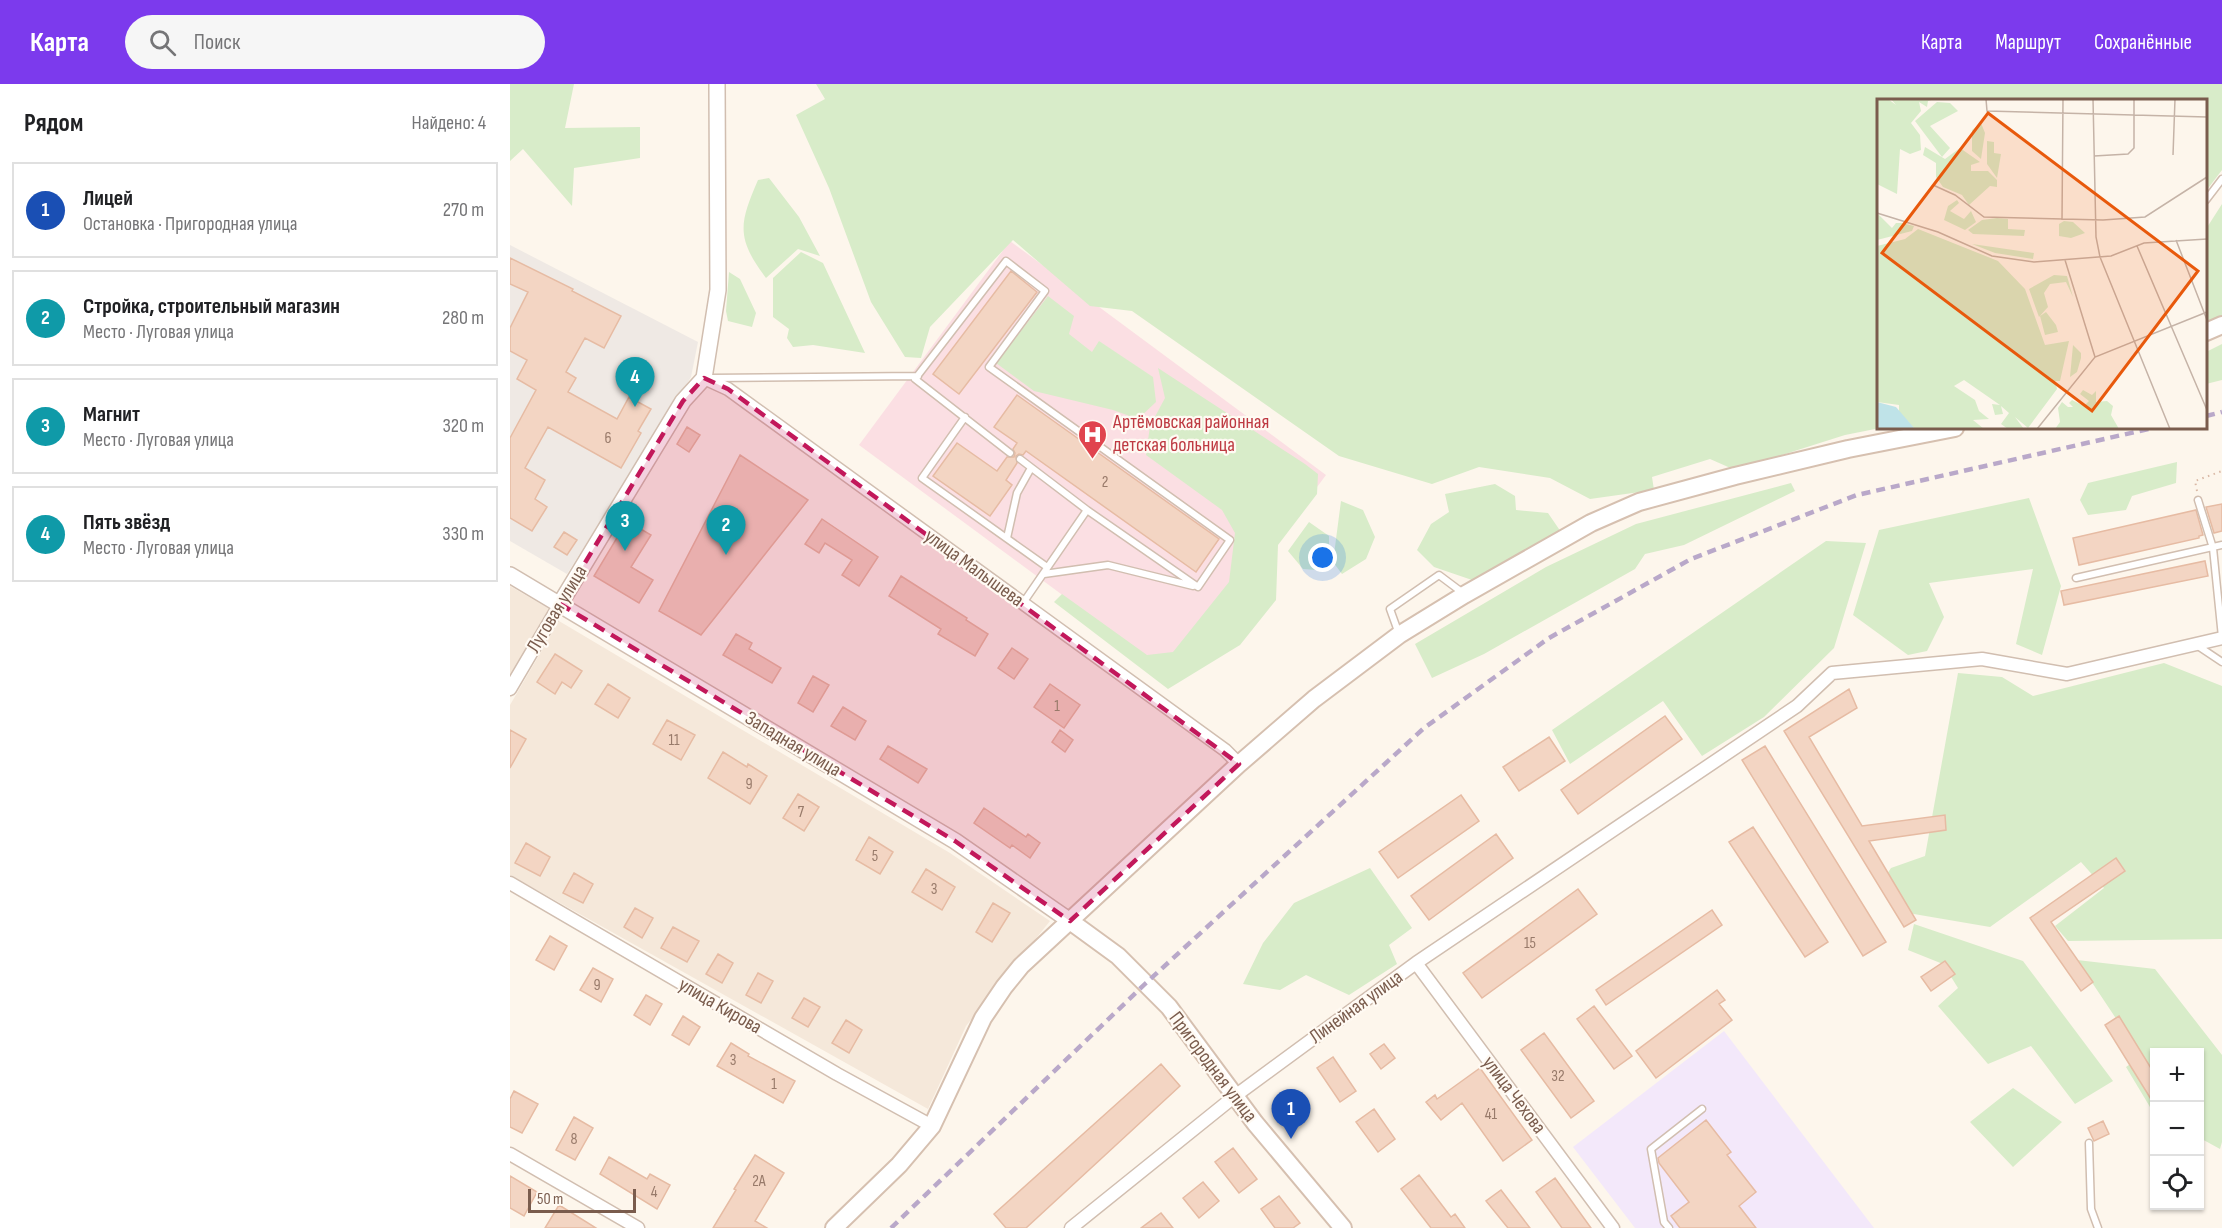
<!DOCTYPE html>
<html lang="ru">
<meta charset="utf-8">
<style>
:root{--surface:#fff;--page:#f6f6f6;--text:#202124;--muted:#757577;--line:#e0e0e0;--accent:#7c3aed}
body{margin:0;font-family:"Sofia Sans Condensed",sans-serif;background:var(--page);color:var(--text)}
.controls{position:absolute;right:18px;bottom:18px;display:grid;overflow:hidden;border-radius:0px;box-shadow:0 2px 4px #0004}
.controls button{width:54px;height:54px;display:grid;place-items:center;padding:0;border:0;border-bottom:2px solid var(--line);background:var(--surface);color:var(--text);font:30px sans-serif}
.scale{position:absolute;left:18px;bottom:15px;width:108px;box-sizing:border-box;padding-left:6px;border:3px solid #7a5c4d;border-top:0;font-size:16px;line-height:21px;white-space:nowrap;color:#7a5c4d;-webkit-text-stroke:4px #fffaf3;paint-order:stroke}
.you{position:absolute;left:813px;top:474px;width:21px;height:21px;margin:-15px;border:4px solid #fff;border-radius:50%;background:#1a73e8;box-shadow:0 0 0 9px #1a73e833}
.badge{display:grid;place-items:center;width:39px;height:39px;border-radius:50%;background:var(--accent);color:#fff;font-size:20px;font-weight:700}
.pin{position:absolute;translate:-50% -50px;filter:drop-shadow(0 2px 3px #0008)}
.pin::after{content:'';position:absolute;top:32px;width:21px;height:18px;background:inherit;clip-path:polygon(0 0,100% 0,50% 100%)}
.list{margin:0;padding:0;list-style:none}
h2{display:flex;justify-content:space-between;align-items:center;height:78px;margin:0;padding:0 24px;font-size:26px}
h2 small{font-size:20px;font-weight:400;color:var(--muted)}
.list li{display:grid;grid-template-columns:39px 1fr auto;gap:18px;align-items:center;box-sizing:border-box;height:96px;margin:0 12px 12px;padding:0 12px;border:2px solid var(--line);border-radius:0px}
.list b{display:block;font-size:22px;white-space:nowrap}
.list p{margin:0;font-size:20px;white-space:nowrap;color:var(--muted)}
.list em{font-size:20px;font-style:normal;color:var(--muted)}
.icon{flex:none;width:33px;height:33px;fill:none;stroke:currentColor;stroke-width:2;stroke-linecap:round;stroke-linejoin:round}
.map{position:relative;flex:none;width:1712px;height:1144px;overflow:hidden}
header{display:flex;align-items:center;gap:36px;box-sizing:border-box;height:84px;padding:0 30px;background:var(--accent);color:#fff}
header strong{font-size:28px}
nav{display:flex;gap:33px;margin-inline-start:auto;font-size:21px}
.search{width:420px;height:54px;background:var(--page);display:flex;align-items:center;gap:15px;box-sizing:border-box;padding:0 21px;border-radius:33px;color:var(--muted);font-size:22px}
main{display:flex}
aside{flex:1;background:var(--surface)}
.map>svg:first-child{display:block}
</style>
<header>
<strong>Карта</strong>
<div class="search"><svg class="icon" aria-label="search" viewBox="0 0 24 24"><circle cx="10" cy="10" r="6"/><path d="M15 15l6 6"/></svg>Поиск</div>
<nav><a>Карта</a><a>Маршрут</a><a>Сохранённые</a></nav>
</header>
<main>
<aside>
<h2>Рядом<small>Найдено: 4</small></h2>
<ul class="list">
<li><span class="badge" style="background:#1a4fb4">1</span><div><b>Лицей</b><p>Остановка · Пригородная улица</p></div><em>270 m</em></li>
<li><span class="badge" style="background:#0f9aa8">2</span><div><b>Стройка, строительный магазин</b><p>Место · Луговая улица</p></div><em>280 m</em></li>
<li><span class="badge" style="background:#0f9aa8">3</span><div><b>Магнит</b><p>Место · Луговая улица</p></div><em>320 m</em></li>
<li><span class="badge" style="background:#0f9aa8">4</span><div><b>Пять звёзд</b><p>Место · Луговая улица</p></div><em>330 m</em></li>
</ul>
</aside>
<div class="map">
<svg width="1712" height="1144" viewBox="0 0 1712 1144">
<rect width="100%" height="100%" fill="#fdf6ec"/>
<path fill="#f5e8da" d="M0 502 41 526 0 597Z
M49 537 440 769 540 837 456 942 418 1025 0 791V621Z"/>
<path fill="#efe9e4" d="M0 161 188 258 181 293 57 490 0 457Z"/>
<path fill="#f3e8fa" d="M1214 947 1364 1144H1125L1063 1063Z"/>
<path fill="#fbdfe3" d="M500 157 816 391 665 594 349 361Z"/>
<path fill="#d8ecc9" d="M0 0H64L55 44 130 43V74L64 84 62 122 13 65 0 77Z
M306 0H1712V86L1696 107V16H1368V344H1370L1335 351 1225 386 1200 375 1142 393 1144 406 1080 415 1040 394 969 383 922 400 829 372 622 227 580 222 503 156 420 243 411 274 395 273 361 218 319 104 286 31 315 15Z
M259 94 289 133 310 172 288 165 256 194C226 154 229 140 248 96Z
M1712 120V237L1696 250V145Z
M291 168 313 179 355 269 303 261 283 263 277 254 279 245 263 233V194Z
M219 188 230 195 246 229 242 243 218 237 216 227Z
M538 212 564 232 559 250 582 268 589 257 643 293 646 318 628 335 603 326 524 307 486 279Z
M1712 260V296L1696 300V268Z
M648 284 795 380 808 390 807 410 768 461 766 516 730 561 658 605 544 518 552 510 637 571 663 568 719 498 725 449 712 426 636 371 640 342 655 314Z
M1667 378 1666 399 1622 412 1616 426 1578 431 1570 416 1578 399Z
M1281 399 1285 407 1174 461 1135 470 1125 485 974 570 922 594 905 560 1036 483 1126 440Z
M985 400 1005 412 1006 426 1038 429 1051 448 962 496 924 483 907 466 921 440 939 428 935 410Z
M1519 414 1551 502 1532 571 1506 560 1523 485 1419 499 1434 533 1417 567 1398 571 1343 531 1369 446Z
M831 417 853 426 865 453 856 475 832 490 823 478Z
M799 438 819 452V468L806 486 793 485 778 467Z
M1316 457 1356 459 1324 564 1254 633 1192 672 1153 617 1060 680 1042 646Z
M1654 579 1712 602V855L1558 857 1545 842 1594 804 1571 778 1480 843 1398 829 1373 796 1381 784 1415 772 1448 589 1492 593 1523 612Z
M860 784 902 844 879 861 887 880 839 911 796 891 770 906 733 900 753 859 784 819Z
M1404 840 1513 877 1603 997 1565 1020 1521 962 1478 980 1428 922 1448 904 1433 880 1398 866Z
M1567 876 1645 885 1712 971V1058L1710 1065 1690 1054V968H1644L1643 1028 1616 983 1631 972Z
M1503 1004 1552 1038 1503 1083 1460 1038Z"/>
<path fill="#f3d5c3" stroke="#e6bba3" stroke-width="1.5" d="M0 174 63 205 62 207 111 232 94 264 75 254 56 288 66 294 58 308 107 335 119 313 141 325 128 347 131 349 111 384 38 343 15 384 35 396 25 415 37 423 22 447 0 434V354L26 306 7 295 17 276 0 267V244L18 208 0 200Z
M501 187 527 208 449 310 423 290Z
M507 311 709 455 686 488 516 367 513 371 509 370 506 372 507 379 496 396 502 401 480 432 423 392 447 359 487 387 497 373H504L505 369 503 365 507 359 484 343Z
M177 343 190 351 179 368 167 360Z
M230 371 298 416 191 551 149 527Z
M1712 420V447L1704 449 1696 423Z
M1686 426 1693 451 1689 452V454L1569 481 1563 454Z
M312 435 368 473 349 502 332 491 342 476 315 459 309 469 295 460Z
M117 437 141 451 121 483 143 496 129 519 84 492Z
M54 448 67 456 57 471 44 463Z
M1695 477 1698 492 1554 521 1551 507Z
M391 492 457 534 456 536 478 550 465 572 428 550 431 545 379 512Z
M226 550 242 559 239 565 271 584 262 599 213 571Z
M502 564 518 575 504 595 488 584Z
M45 570 72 587 61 604 52 598 45 610 27 598Z
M303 592 319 601 303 628 288 619Z
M98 600 120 614 108 634 85 620Z
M540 600 570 621 554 644 524 623Z
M1339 605 1347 624 1299 653 1352 742 1435 731 1436 746 1359 757 1406 836 1394 843 1274 647Z
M333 623 356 637 345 656 321 642Z
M1155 632 1172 655 1068 730 1051 706Z
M157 636 185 651 171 676 143 660Z
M0 646 16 655 0 684Z
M550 646 563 656 555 668 542 658Z
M1039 653 1055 677 1009 707 993 683Z
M378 662 417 685 408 699 370 675Z
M1255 662 1376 858 1353 872 1232 676Z
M213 668 237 683 238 680 257 692 240 720 198 694Z
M288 710 309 723 294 747 273 734Z
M951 711 969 737 888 794 869 768Z
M474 724 516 753 518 750 530 759 520 774 502 761 500 764 464 739Z
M1243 743 1318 858 1295 873 1219 758Z
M986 750 1003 774 919 836 901 812Z
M359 753 383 768 370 790 346 776Z
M16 759 40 773 30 792 5 779Z
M1606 774 1615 787 1541 838 1583 898 1571 907 1520 834Z
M416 785 445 803 432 826 402 808Z
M64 789 83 800 73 819 53 809Z
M1068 805 1087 830 972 914 953 889Z
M483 819 500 829 482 858 466 848Z
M125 824 143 834 132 854 114 843Z
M1202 826 1212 841 1096 921 1086 906Z
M163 843 189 857 177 878 151 864Z
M40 852 57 862 44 886 26 876Z
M208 870 223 879 212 899 196 890Z
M1435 877 1445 890 1421 907 1411 893Z
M83 884 103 895 91 918 70 906Z
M248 889 263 897 251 919 236 911Z
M1207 906 1215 916 1209 920 1222 936 1146 994 1126 967Z
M136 911 152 920 140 941 124 931Z
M294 914 310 923 298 943 282 934Z
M1084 922 1122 972 1104 985 1067 935Z
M173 932 190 943 179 961 162 951Z
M1609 932 1644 989V1020L1595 941Z
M336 936 352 946 339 969 322 959Z
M1034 949 1084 1017 1061 1034 1011 966Z
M221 959 239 970 238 972 285 997 273 1019 207 982Z
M874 960 885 974 871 985 860 970Z
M823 973 846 1007 830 1018 807 984Z
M651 980 670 1002 516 1144H496L484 1130Z
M970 984 1022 1056 993 1077 952 1019 931 1036 916 1018 925 1011 927 1015Z
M4 1007 28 1020 12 1049 0 1043V1015Z
M864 1025 885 1055 868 1068 846 1038Z
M64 1033 83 1044 65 1076 46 1066Z
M1196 1036 1221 1068 1217 1071 1246 1108 1229 1122 1246 1144H1170L1161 1132 1179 1118 1149 1079 1148 1074Z
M1593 1037 1599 1050 1584 1057 1578 1044Z
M723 1064 747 1095 729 1109 705 1078Z
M245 1071 274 1089 245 1137 257 1144H203L226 1106 224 1105Z
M99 1073 137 1095 140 1090 160 1101 147 1125 90 1090Z
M909 1091 941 1133 945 1130 955 1144H921L891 1105Z
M0 1092 27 1108 14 1132 0 1124Z
M1045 1094 1081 1144H1052L1026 1108Z
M693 1098 709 1117 689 1134 673 1114Z
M991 1106 1020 1144H998L976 1117Z
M769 1112 790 1139 783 1144H765L751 1125Z
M49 1121 86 1144H35Z
M651 1129 663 1144H631Z"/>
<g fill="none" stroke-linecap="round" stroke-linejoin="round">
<defs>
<path id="service" d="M1696 116 1712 95
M201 294 408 292
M455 333 412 394 537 483
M500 369 405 295 496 177 535 207 479 283 720 456 688 503 577 426
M510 375 577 426 513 519
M1688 416 1703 464 1712 553
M497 454 507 409 521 384
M534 490 598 481 683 502
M1566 494 1712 461
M889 550 880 525 929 491 953 509
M1685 560 1712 578
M1579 1059 1581 1125 1588 1144
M1159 1144 1154 1138 1141 1065 1192 1025"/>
<path id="minor" d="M194 294 218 305 715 666 729 680
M0 605 50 520
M0 799 327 990 422 1042
M906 879 1103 1144
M0 1070 128 1144
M561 1144 725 1012 906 879 1287 622 1322 589 1472 575 1557 590 1712 554"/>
<path id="tertiary" d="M0 491 445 757 560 837
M50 520 173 317 194 294 208 206 207 0"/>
<path id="secondary" d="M1696 248 1712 241
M560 837 608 872 659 923 745 1039 833 1144
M324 1144 389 1081 422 1042 473 934 494 903 511 882 729 680 804 615 889 551 954 511 1081 439 1129 418 1225 392 1338 365 1445 344"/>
</defs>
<use href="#service" stroke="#d1beb0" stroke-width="9"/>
<use href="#minor" stroke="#d1beb0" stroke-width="15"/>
<use href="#tertiary" stroke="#d1beb0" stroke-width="18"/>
<use href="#secondary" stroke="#d6c0b0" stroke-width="20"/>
<path stroke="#d9b8a5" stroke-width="2" stroke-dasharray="1.5 4.5" stroke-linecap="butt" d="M1687 407 1685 397 1712 387"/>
<use href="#service" stroke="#fff" stroke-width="6"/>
<use href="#minor" stroke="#fff" stroke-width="12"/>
<use href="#tertiary" stroke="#fff" stroke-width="15"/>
<use href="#secondary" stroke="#fff" stroke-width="16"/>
<path stroke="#b9a8c9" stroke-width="4.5" stroke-dasharray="9 6" stroke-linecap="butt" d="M1696 332 1712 328
M381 1144 636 899 914 644 1039 554 1181 475 1347 411 1643 344"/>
</g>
<path fill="#c2185b" fill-opacity="0.2" stroke="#c2185b" stroke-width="4.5" stroke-dasharray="12 8" stroke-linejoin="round" d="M194 294 218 305 729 680 560 837 445 757 50 520 173 317Z"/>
<defs>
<symbol id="hospital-pin" viewBox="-11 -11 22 30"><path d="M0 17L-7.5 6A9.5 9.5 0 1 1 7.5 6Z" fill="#e0444e" stroke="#fffaf3"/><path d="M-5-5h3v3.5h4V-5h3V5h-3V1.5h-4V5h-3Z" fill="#fff"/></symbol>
</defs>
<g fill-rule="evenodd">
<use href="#hospital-pin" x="566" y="334" width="33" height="45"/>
</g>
<g text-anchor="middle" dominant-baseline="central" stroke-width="4.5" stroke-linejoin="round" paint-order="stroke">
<g font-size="16" fill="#987a6a">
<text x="98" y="354">6</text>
<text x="595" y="398">2</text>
<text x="547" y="622">1</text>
<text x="164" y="656">11</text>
<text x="239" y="700">9</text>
<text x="291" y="728">7</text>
<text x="365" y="772">5</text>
<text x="424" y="805">3</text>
<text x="1020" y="859">15</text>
<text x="87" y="901">9</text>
<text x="223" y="976">3</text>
<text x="1048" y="992">32</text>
<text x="264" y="1000">1</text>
<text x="981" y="1030">41</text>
<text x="64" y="1055">8</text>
<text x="249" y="1097">2А</text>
<text x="144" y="1108">4</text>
</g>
<g font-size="20" fill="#be3a42" stroke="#fffaf3" text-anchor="start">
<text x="603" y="338">Артёмовская районная<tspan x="603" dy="23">детская больница</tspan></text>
</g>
<g font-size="20" fill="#7a5c4d" stroke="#fffaf3">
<text transform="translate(464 484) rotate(36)">улица Малышева</text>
<text transform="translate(47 525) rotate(-59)">Луговая улица</text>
<text transform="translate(283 660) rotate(31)">Западная улица</text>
<text transform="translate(210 922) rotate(30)">улица Кирова</text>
<text transform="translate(846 923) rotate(-36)">Линейная улица</text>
<text transform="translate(703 983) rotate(53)">Пригородная улица</text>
<text transform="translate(1004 1011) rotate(53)">улица Чехова</text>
</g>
</g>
<g transform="translate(1367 15)">
<rect width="330" height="330" fill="#fdf6ec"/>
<path d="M0 0H11L19 6 14 0H58L51 2 50 8 42 3 44 12 34 24 43 36 44 51 33 55 23 50 20 95 0 85ZM60 3 73 4 81 12 53 27 73 49 65 58 38 22ZM104 24 108 34 104 60 95 52V31ZM110 42 117 43V54L124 55 120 79 110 65ZM48 48 68 60 83 49 103 63 94 66V72H111L120 81V88L113 87 92 106 85 96 66 88 59 78V64L46 56ZM80 101 82 104 73 112 87 120 94 112 99 123 88 131 67 121 71 107ZM0 114 15 129 19 124H25L37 127 35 132 0 141ZM120 119 131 120V130L148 131 147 137 96 135 91 131 105 121ZM187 122 196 123 208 134 194 139 182 137V125ZM41 130 121 162 148 190 168 246 192 242 183 282H178L180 290 151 329 138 318 147 330H131L124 325 132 314 124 307 126 315 118 316 115 305 123 306 87 281 77 287 98 301 102 312 112 320 96 321 107 330H38L22 313V306L0 303V147L28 140ZM95 145 157 154 156 160 118 154ZM177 176 190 177 196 198 189 183 173 185 167 194 171 208 162 218 152 190ZM169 213 179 226 181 233 168 236 163 217ZM196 246 204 254V259L200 273 193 278ZM206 291 215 296 219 292V303L230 302 236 307 234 316 242 330H178L183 323 181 309 185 303 191 308H196L192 304 195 301 207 307 212 302 203 295Z" fill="#d8ecc9"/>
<path d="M0 303 19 308 38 330H0Z" fill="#bfe3e8"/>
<path fill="none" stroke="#c5b3a7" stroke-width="1.5" d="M109 0 110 12 330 18M216 0 219 138 223 158M296 56 298 0M217 57 251 55 257 49V0M56 86 78 96 107 118 226 121 268 118 330 78M0 114 61 133 115 157 157 163 234 157 267 144 330 140M185 121 186 0M299 141 330 221M260 147 330 311M223 158 293 330M188 161 218 258M160 330 218 258 330 213"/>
<path fill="#e8590c" fill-opacity="0.15" stroke="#e8590c" stroke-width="3" d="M111 14 321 172 215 312 5 154Z"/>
<rect width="330" height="330" fill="none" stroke="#7a5c4d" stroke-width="3"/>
</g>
</svg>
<div class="controls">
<button>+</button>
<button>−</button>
<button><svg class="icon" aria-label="locate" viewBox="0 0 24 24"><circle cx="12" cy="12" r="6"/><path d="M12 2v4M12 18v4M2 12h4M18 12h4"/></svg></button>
</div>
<div class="scale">50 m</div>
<div class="you"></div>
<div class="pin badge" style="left:781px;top:1055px;background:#1a4fb4">1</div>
<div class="pin badge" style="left:216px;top:471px;background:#0f9aa8">2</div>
<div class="pin badge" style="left:115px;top:467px;background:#0f9aa8">3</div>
<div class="pin badge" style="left:125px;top:323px;background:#0f9aa8">4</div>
</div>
</main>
